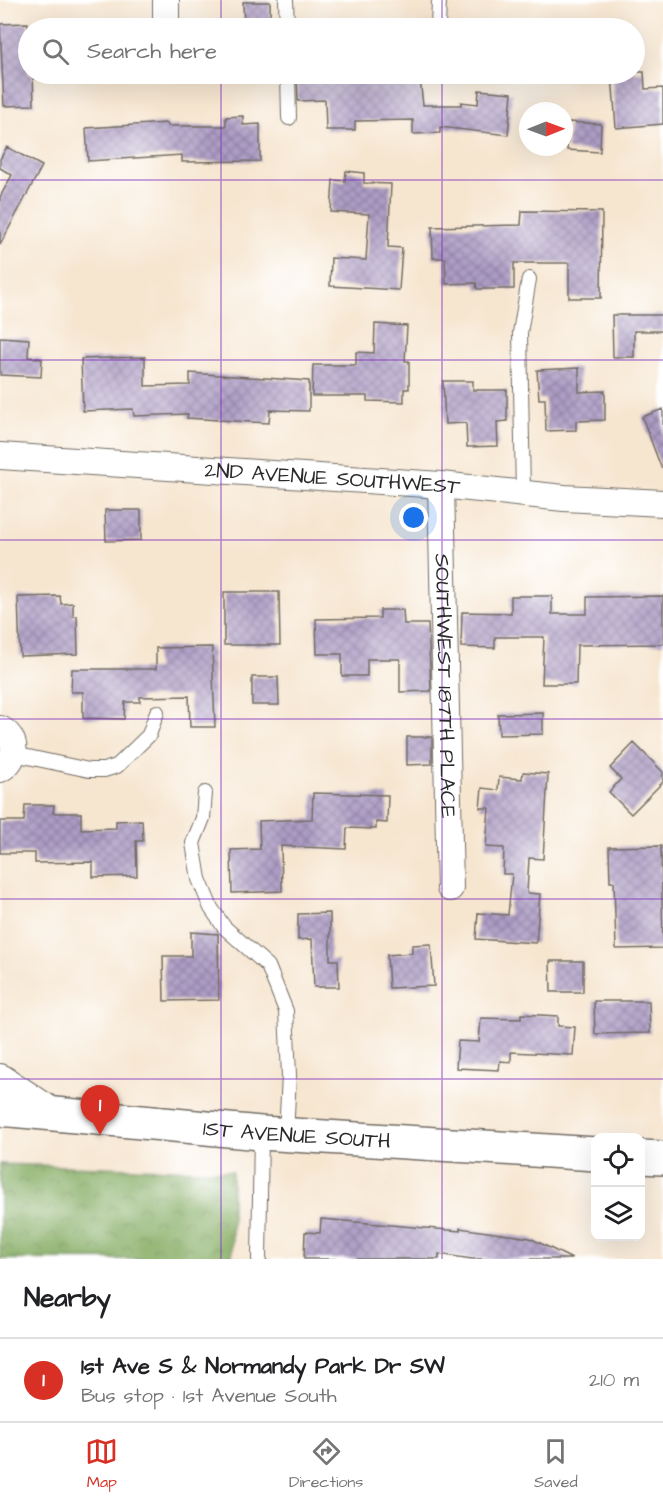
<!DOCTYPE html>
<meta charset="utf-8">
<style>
:root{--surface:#fff;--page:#f2f2f2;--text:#202124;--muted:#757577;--line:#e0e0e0;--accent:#d93025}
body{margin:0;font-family:"Architects Daughter",sans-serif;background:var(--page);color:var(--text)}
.controls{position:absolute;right:18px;bottom:18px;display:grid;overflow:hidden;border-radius:12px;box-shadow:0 6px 24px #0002}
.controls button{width:54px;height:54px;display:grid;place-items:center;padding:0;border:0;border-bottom:2px solid var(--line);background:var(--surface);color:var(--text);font:30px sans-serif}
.compass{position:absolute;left:519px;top:102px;width:54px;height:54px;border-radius:50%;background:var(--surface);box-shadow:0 6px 24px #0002;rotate:89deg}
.you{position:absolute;left:414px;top:518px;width:21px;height:21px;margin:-15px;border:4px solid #fff;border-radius:50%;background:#1a73e8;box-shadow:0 0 0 9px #1a73e833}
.badge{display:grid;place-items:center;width:39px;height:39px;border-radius:50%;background:var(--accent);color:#fff;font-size:20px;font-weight:700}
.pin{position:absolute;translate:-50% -50px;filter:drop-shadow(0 2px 3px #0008)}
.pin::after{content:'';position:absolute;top:32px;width:21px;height:18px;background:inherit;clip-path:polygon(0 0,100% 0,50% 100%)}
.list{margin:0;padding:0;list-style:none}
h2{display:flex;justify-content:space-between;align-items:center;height:78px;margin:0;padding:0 24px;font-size:26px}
h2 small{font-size:20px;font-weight:400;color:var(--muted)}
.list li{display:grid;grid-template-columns:39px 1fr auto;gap:18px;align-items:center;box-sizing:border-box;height:84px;padding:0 24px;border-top:2px solid var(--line)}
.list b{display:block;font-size:22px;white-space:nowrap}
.list p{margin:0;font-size:20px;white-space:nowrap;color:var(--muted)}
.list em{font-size:20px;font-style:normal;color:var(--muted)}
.icon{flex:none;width:33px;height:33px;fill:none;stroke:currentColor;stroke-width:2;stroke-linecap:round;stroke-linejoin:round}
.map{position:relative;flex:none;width:663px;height:1259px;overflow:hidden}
.search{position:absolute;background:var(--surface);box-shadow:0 6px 24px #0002;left:18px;right:18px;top:18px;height:66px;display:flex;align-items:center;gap:15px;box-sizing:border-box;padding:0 21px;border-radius:33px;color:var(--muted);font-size:22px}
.sheet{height:162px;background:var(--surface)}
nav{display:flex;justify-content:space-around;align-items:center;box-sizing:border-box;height:84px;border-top:2px solid var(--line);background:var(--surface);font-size:16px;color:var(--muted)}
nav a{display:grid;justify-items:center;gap:3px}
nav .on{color:var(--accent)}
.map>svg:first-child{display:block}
</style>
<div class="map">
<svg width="663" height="1259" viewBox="0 0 663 1259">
<defs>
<pattern id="forest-crowns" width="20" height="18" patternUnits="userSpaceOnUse" patternTransform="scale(1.5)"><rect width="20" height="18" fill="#84ac62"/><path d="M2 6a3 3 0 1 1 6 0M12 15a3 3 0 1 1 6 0" fill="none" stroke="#6c8c51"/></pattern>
<pattern id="building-cross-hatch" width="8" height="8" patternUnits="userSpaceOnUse" patternTransform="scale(1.5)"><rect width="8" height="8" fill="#ad9cc5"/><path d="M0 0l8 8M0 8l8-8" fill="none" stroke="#8d7fa0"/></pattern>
</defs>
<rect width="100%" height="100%" fill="#fff"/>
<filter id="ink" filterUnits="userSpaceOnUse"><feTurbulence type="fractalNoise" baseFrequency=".0167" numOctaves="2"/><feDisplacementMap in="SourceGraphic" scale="12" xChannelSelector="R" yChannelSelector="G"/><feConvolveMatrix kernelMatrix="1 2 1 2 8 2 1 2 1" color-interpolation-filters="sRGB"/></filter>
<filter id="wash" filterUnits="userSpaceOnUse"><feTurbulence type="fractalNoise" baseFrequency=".008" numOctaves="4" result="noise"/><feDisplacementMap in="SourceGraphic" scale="24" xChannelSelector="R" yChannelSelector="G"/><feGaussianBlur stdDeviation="1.35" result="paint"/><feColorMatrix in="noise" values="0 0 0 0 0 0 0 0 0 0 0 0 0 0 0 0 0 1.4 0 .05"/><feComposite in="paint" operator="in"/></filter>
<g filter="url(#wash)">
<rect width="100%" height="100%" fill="#f6e5cf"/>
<path fill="url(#forest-crowns)" stroke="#586c46" stroke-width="1.5" d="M0 1164 232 1171V1259H0Z"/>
<g id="blocks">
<path fill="url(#building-cross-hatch)" d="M243 2H270V28H244Z
M28 23V74H33L34 105 4 106 0 24Z
M634 72H644L645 89 663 88V124L616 128 612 74Z
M297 74H353V80L420 79 423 105H461V102L478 104 479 90 512 93 508 135 440 127V133L413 134V120L355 121V130H326L325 100 298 101Z
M243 116V125L260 124V161L182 162V155L88 161 86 128 167 123 168 126H226V117Z
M569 122 601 124 600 152 567 150Z
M7 147 42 166 0 245V197L12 175 0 168V159Z
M346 171 364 173V183L391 184 388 247 402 248 399 290 330 286 331 258 366 260 369 214 331 212 333 180 345 181Z
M522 211 602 212 601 298H569V263H514V289H477L476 283 446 284 445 258H433L432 227 521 225Z
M612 315H663V331H634V357H613Z
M375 324 407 326 405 361H409V389H404V402L367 401V396H312L313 365H356V352L374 353Z
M0 337 29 339 28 357 42 359 41 377 0 375Z
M145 357V386L190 385V373L309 381V411L270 410 269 423 187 418 188 414 134 416 133 409 83 411 81 359Z
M579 368V392L605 391V420L576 421V430L546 431 545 399H539L537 370Z
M443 381H473V390H507V421L497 422 498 446 467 447 466 423 445 424Z
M663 409V467H661L642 417Z
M105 510H141V540L106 541Z
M224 592H279L280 645H224Z
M60 596 61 604 73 603V616H77L78 654 20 656 18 597Z
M511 596H552V614H587V597L663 596V644L577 645 576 684H542L544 637H495V648L461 647 462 612 511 613Z
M380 610H403L404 624H428L431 691 400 692V659H367V676H342V654H317L316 619 380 618Z
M212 647 215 727H190L189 696 140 697V702H125L124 719 83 718V692H71L72 669H156V648Z
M252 677H278L279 705H252Z
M543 713V734L499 735 498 714Z
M407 737H432V764L407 765Z
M634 743 663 772V782L631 814 609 792 621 779 610 768Z
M523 772 548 774 543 859 529 858 527 893 540 894 536 943 476 939 478 913 508 915 512 874H503L504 848 486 847 489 808H480L482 788 498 790 499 777 522 779Z
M313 793 388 795 387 823 376 822V829L347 828 346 849 281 846 282 891 232 893 231 850 260 849 259 821 312 819Z
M25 805H54L53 813H81V829L116 828V821L142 820 143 841H136L137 876 93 877V862L35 863V853H0V821H24Z
M661 846 663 948 616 949 614 882H610L609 847Z
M330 913V960H338L339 987H314L312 939 298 940V914Z
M191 932 218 934 219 1000 164 1001 163 956H191Z
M431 944 434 986 389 988 387 955 412 953V945Z
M550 961H583V992H551Z
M594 1001H649L650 1033 595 1034Z
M521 1014 558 1016V1026L575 1027 573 1055 511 1052V1062L500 1061 499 1070 456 1068 458 1041 479 1042 481 1018 521 1019Z
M321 1219 460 1231V1228L530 1238 572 1259H472L439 1254V1259H304L305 1232 320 1233Z"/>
</g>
</g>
<g filter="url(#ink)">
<use href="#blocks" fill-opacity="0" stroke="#726c64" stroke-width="1.5"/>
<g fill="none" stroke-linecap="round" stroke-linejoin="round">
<defs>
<path id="service" d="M286 0 287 28
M438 28 439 0
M288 74 289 118
M523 494 520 333 529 279
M14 754 89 770H104L117 766 149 735 157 712
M205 793 203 818 193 843 199 879 211 908 224 927 268 966 286 1011 289 1075 286 1135
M259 1259 261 1133"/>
<g id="minor">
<path d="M166 28V0"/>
<path id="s1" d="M0 456 441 485 564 498 663 503"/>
<path id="s2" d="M441 485 450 888"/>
<path d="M0 729C18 738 18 760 0 769"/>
</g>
<path id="tertiary" d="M0 1080 50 1113"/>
<g id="primary">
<path id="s3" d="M0 1109 261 1133 596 1154"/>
<path d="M640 1157 663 1158"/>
</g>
</defs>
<use href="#service" stroke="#726c64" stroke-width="16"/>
<use href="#minor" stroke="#726c64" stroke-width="28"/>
<use href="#tertiary" stroke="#726c64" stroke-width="34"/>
<use href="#primary" stroke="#726c64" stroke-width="36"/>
<use href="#service" stroke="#fff" stroke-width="14"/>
<use href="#minor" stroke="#fff" stroke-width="26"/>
<use href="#tertiary" stroke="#fff" stroke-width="32"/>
<use href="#primary" stroke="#fff" stroke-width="33"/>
</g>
</g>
<path fill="none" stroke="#7b2cbf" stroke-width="1.5" stroke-opacity="0.55" d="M221 0V28M442 0V28M221 74V1259M442 74V1259M0 180H663M0 360H663M0 540H663M0 719H663M0 899H663M0 1079H663"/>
<g text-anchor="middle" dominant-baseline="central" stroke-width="6" stroke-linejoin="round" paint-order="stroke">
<g font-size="21" fill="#2b2b2b" stroke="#fff">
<text stroke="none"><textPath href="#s1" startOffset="333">2ND AVENUE SOUTHWEST</textPath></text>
<text stroke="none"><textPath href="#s2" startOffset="201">SOUTHWEST 187TH PLACE</textPath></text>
<text stroke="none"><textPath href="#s3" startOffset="298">1ST AVENUE SOUTH</textPath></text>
</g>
</g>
</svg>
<div class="controls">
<button><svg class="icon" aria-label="locate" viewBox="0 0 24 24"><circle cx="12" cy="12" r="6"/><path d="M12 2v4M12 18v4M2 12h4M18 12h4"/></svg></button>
<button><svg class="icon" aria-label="layers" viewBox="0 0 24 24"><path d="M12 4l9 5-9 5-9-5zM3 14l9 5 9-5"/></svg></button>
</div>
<svg class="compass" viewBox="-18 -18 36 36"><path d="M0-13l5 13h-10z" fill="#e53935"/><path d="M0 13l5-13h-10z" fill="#757577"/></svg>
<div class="you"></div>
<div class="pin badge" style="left:100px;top:1135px">1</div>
<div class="search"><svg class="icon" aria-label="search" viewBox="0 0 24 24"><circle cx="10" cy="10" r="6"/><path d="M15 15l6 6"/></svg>Search here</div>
</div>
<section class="sheet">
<h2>Nearby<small></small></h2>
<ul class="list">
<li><span class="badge">1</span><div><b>1st Ave S &amp; Normandy Park Dr SW</b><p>Bus stop · 1st Avenue South</p></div><em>210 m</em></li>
</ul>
</section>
<nav>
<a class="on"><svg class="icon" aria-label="map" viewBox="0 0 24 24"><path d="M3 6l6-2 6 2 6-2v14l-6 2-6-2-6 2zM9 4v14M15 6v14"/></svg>Map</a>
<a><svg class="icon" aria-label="directions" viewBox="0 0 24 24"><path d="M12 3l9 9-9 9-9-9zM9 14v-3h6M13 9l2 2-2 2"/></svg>Directions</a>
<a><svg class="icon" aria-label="saved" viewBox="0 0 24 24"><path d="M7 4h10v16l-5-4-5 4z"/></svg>Saved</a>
</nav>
